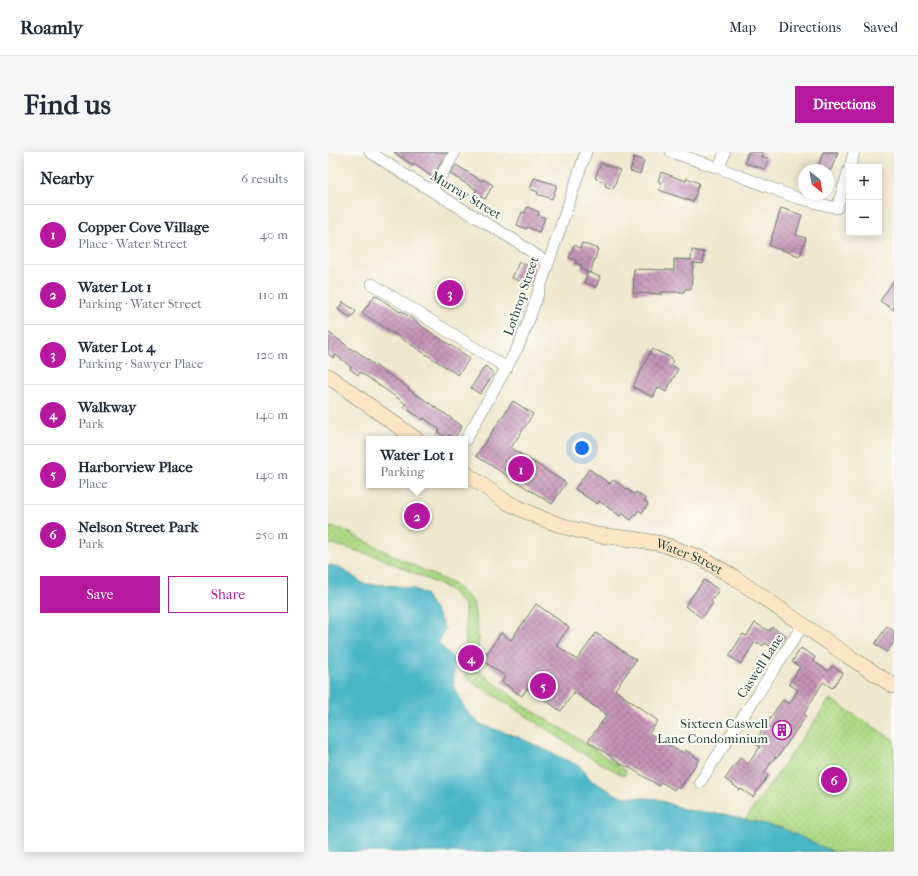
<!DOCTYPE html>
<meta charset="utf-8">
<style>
:root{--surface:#fff;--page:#f6f6f7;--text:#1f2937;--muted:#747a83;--line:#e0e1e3;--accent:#b5179e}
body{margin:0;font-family:"IM FELL French Canon",serif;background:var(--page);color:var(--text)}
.controls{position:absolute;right:12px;top:12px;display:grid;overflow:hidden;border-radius:0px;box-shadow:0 2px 10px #0003}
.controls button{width:36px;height:36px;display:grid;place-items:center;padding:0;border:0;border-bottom:1px solid var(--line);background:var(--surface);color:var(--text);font:20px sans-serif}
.compass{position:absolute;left:470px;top:12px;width:36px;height:36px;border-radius:50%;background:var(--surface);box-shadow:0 2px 10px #0003;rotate:149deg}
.you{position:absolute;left:254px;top:296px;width:14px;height:14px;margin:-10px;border:3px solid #fff;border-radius:50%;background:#1a73e8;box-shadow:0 0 0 6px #1a73e833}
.badge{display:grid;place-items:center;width:26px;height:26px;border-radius:50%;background:var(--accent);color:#fff;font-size:13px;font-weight:700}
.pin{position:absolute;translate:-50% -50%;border:2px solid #fff;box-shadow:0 1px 4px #0006}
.popup{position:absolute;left:38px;top:284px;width:102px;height:52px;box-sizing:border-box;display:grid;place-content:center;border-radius:0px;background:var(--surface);filter:drop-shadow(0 1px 3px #0005);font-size:13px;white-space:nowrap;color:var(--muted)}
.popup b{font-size:15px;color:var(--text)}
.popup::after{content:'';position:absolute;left:50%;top:100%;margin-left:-8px;border:8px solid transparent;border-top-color:var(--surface)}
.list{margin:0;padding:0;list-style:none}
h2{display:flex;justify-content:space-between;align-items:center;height:52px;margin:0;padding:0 16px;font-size:17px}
h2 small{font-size:13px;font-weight:400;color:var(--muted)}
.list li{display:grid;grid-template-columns:26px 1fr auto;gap:12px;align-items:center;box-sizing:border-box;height:60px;padding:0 16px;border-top:1px solid var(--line)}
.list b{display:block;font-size:15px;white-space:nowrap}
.list p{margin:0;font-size:13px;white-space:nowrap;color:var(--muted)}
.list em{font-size:13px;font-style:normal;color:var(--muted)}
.actions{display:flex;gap:8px;padding:12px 16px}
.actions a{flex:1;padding:9px 0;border:1px solid var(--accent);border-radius:0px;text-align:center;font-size:14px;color:var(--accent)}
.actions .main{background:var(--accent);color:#fff}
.map{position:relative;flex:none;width:566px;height:700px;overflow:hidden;border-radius:0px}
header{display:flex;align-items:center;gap:24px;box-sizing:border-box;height:56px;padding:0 20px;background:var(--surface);border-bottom:1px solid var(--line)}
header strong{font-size:19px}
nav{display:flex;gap:22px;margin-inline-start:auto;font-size:14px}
.intro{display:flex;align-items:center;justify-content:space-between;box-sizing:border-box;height:96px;padding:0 24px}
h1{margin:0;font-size:28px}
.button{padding:10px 18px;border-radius:0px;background:var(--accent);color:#fff;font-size:14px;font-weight:700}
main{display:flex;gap:24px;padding:0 24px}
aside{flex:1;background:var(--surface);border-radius:0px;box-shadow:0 2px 10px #0003}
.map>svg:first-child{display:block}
</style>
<header>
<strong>Roamly</strong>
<nav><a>Map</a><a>Directions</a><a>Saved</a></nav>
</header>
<div class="intro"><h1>Find us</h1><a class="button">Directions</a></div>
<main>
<aside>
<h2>Nearby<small>6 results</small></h2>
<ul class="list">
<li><span class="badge">1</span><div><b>Copper Cove Village</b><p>Place · Water Street</p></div><em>40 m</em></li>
<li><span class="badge">2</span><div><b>Water Lot 1</b><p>Parking · Water Street</p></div><em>110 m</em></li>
<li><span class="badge">3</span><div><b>Water Lot 4</b><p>Parking · Sawyer Place</p></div><em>120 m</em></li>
<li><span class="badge">4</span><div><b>Walkway</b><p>Park</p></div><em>140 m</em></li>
<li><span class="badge">5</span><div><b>Harborview Place</b><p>Place</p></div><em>140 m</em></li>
<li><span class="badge">6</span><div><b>Nelson Street Park</b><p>Park</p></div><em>250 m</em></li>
</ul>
<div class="actions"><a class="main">Save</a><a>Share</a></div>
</aside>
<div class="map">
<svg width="566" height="700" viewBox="0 0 566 700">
<defs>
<pattern id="green-dots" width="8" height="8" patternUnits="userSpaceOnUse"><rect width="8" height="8" fill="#aed985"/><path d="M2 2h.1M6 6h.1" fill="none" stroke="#95bb73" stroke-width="1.8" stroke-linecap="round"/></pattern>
<pattern id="building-cross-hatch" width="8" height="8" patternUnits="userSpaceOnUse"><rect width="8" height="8" fill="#c494b7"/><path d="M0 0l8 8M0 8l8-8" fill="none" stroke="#9f7a96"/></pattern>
</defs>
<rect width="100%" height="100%" fill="#fdfcf7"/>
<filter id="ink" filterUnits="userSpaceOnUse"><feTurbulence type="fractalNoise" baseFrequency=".025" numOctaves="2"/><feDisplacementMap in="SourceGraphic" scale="8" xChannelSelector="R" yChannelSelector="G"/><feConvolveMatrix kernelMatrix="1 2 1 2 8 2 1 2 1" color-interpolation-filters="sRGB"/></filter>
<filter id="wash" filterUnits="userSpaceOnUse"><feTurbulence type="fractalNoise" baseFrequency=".012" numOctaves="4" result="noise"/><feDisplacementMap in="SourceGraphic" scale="16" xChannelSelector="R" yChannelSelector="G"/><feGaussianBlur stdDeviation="0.9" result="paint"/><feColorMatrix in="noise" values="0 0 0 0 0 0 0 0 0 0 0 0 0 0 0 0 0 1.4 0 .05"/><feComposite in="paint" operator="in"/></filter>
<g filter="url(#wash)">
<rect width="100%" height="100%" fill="#f0e8ce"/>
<path fill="url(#green-dots)" stroke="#668b5c" d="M0 375 14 377 72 407 125 432 145 450 151 486 147 516 198 555 251 587 298 619 296 624 253 600 189 558 138 526 137 454 121 437 50 405 5 392H0Z
M502 547 566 588V700H505L501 697 417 668Z"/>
<path fill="#4ab6c6" stroke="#347a7d" d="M0 413 12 415 36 432 60 433 85 436 97 442 110 463 117 477 110 490 117 498 125 506 126 520 125 533 137 557 152 572 172 579 188 584 251 614 264 629 291 644 329 647 358 658 395 662 454 676 505 700H0Z"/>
<g id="blocks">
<path fill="url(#building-cross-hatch)" d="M66 0H119L104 25 86 12 85 14Z
M420 0H435L434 5 440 6 437 17 417 11Z
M495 0H510L503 18H489Z
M306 5 316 9 312 22 302 19Z
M273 11 292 18 285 37 277 34 278 31 267 26Z
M128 13 154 29 155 27 165 33 157 47 147 41 149 38 122 22Z
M333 20 358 29 359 26 371 31 365 50 331 38 334 31 330 29Z
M206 26 229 33 224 47 209 42 210 40 202 37Z
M199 55 211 60 210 63 217 66 211 80 199 75 198 77 189 73 194 60 197 61Z
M453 56 474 63 468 83 478 86 472 104 441 94Z
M254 91 270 97 262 121 253 117 254 113 247 111 248 108 241 106 246 93 252 96Z
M364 98 376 100 375 112 365 111 363 137H357L356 140H334V142L305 141 306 117 346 118V107L363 108Z
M191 110 209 117 202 133 184 126Z
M260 120 272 125 268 135 256 130Z
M566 128V158L552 149Z
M47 143 72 160 73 159 90 171V172L142 206 130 223 34 161Z
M15 150 28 159 23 166 10 157Z
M0 180 26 199 27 198 56 220H57L81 236 80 237 116 261 134 274 126 287 121 283 119 286 110 280 112 278 96 266 95 268 76 255 78 252 32 220 30 223 22 217 23 215 8 203 5 206 0 202Z
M324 197 344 206 343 208 345 209 343 213 350 217 338 240 330 235 325 245 305 235Z
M157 214 166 221 152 242 143 236Z
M185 249 205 262 183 296 238 331 224 352 148 304Z
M261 317 282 332 285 328 306 342 308 340 318 347 316 349 320 352 314 361 311 358 303 368 294 361 292 364 271 349 269 352 247 337Z
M376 428 391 438 383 449 385 451 374 466 357 454Z
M208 452 241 475 228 493 249 508 268 481 308 508 287 538 330 569 321 581 352 600V599L356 601 357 598 371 607 352 637 348 635 346 638 333 630 331 634 299 614 298 615 260 589 279 563 246 540 233 559 199 536 194 544 174 530 177 524 154 508 173 481 183 488Z
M427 471 441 479 444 475 458 484 449 498 437 491 435 494 430 490 429 492 426 491 413 512 401 504 415 482 419 484Z
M559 474 566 479V490L559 500 547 492Z
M473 496 487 505 485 509 500 519 504 514 515 521 504 536 495 530 476 562 478 564 449 606 447 605 436 621 440 624 425 645 413 637 412 638 397 627 412 606 420 612 432 595 426 591 449 556 455 548 461 552 470 538 461 532 472 515 464 510Z"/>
</g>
</g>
<g filter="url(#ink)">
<use href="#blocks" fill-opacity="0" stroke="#68796a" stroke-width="1"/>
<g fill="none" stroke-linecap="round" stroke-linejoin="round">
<defs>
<path id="street" d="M42 0 74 21 183 86 220 111
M343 0 391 16 469 46 509 56 521 17
M522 15 526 0
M391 16 397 0
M104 39 127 0
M44 132 179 216
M137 289 190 195 201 168 258 0
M372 630 475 473"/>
<g id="secondary">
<path d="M0 224 88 287"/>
<path id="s1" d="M137 321 177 349 193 357 215 367 241 376 269 383 305 387 334 392 375 407 407 426 520 504 566 534"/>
</g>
</defs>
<use href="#street" stroke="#68796a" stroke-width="12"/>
<use href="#secondary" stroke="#68796a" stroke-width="16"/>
<use href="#street" stroke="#fff" stroke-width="11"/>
<use href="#secondary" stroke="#fde5c5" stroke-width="15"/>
</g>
</g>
<defs>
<symbol id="building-ring" viewBox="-11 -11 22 22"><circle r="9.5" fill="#fdfcf7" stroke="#b5179e" stroke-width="1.5"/><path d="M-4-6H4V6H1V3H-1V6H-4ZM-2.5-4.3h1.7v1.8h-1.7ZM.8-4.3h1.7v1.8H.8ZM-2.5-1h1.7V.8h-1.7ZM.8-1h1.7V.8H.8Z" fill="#b5179e"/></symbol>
</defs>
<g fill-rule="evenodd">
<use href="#building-ring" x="443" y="567" width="22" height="22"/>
</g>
<g text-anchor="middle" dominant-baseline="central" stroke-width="4" stroke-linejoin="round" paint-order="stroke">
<g font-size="13" fill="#1f3d34" stroke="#fdfcf7">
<text transform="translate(138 43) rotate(31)">Murray Street</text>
<text transform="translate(193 144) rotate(-71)">Lothrop Street</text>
<text stroke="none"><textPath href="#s1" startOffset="243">Water Street</textPath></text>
<text transform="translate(432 514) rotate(-57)">Caswell Lane</text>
</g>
<g font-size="13" fill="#1f3d34" stroke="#fdfcf7" text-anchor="end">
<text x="440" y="571">Sixteen Caswell<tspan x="440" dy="15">Lane Condominium</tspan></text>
</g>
</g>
</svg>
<div class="controls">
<button>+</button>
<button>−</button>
</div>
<svg class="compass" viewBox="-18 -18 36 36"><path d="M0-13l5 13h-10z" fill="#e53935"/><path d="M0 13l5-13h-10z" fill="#747a83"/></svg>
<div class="you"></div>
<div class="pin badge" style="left:193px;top:317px">1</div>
<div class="pin badge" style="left:89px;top:364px">2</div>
<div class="popup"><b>Water Lot 1</b>Parking</div>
<div class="pin badge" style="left:122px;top:141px">3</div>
<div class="pin badge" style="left:143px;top:506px">4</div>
<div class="pin badge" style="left:215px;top:534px">5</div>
<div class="pin badge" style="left:506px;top:628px">6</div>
</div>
</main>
